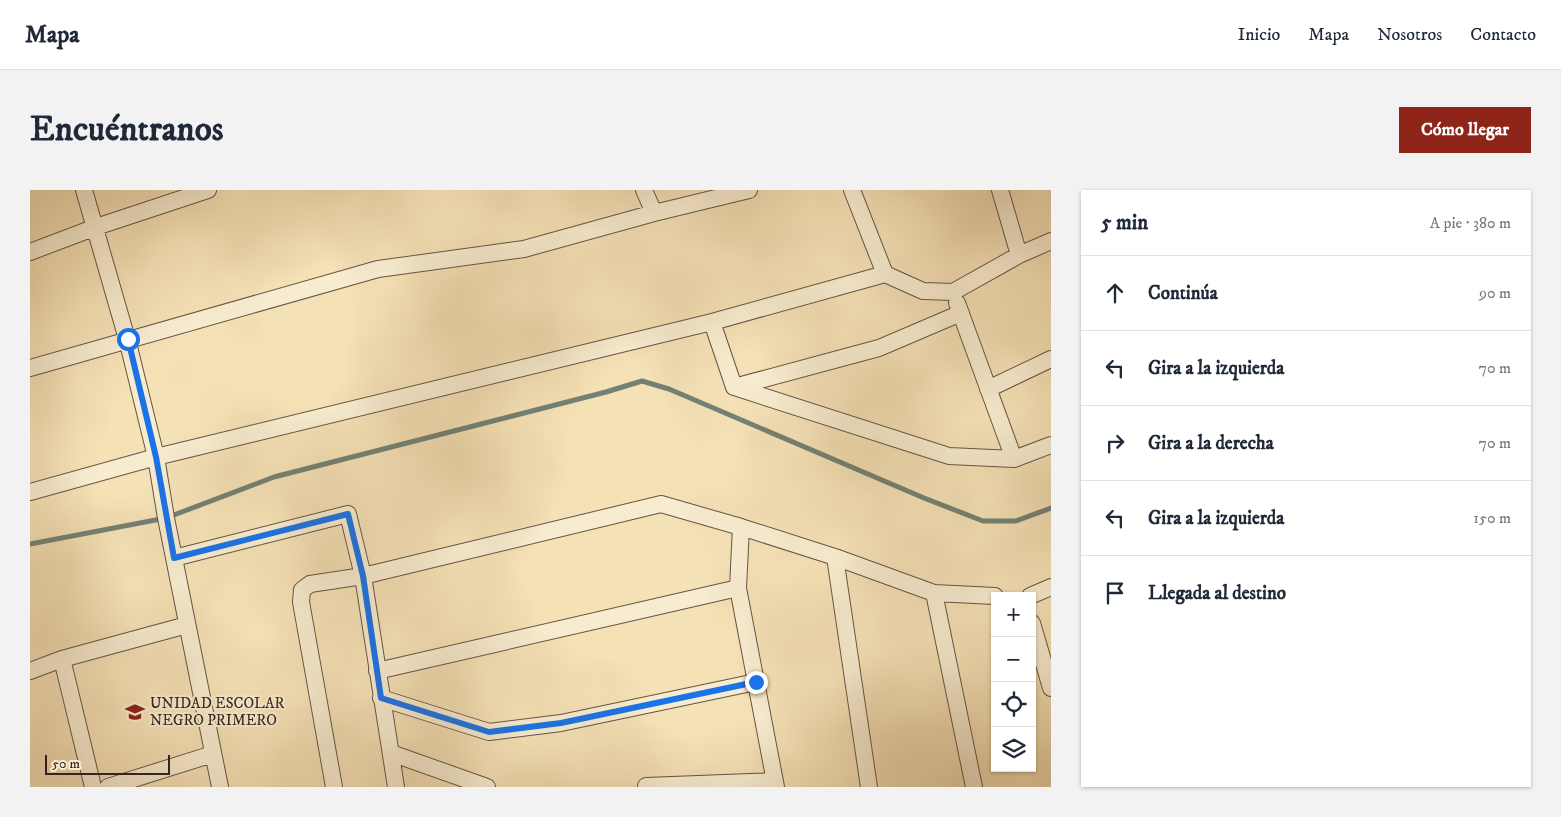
<!DOCTYPE html>
<html lang="es">
<meta charset="utf-8">
<style>
:root{--surface:#fff;--page:#f2f2f3;--text:#1f2937;--muted:#747a83;--line:#e0e1e3;--accent:#8f2418}
body{margin:0;font-family:"IM FELL DW Pica",serif;background:var(--page);color:var(--text)}
.controls{position:absolute;right:15px;bottom:15px;display:grid;overflow:hidden;border-radius:0px;box-shadow:0 1px 4px #0004}
.controls button{width:45px;height:45px;display:grid;place-items:center;padding:0;border:0;border-bottom:1px solid var(--line);background:var(--surface);color:var(--text);font:25px sans-serif}
.scale{position:absolute;left:15px;bottom:12px;width:125px;box-sizing:border-box;padding-left:5px;border:2px solid #35251e;border-top:0;font-size:14px;line-height:18px;white-space:nowrap;color:#35251e;-webkit-text-stroke:4px #f8ecd0;paint-order:stroke}
.stop{position:absolute;width:15px;height:15px;margin:-11px;border:4px solid #1a73e8;border-radius:50%;background:#fff}
.stop.end{background:#1a73e8;border-color:#fff;box-shadow:0 1px 5px #0008}
.list{margin:0;padding:0;list-style:none}
h2{display:flex;justify-content:space-between;align-items:center;height:65px;margin:0;padding:0 20px;font-size:21px}
h2 small{font-size:16px;font-weight:400;color:var(--muted)}
.list li{display:grid;grid-template-columns:32px 1fr auto;gap:15px;align-items:center;box-sizing:border-box;height:75px;padding:0 20px;border-top:1px solid var(--line)}
.list b{display:block;font-size:19px;white-space:nowrap}
.list em{font-size:16px;font-style:normal;color:var(--muted)}
.icon{flex:none;width:28px;height:28px;fill:none;stroke:currentColor;stroke-width:2;stroke-linecap:round;stroke-linejoin:round}
.map{position:relative;flex:none;width:1021px;height:597px;overflow:hidden;border-radius:0px}
header{display:flex;align-items:center;gap:30px;box-sizing:border-box;height:70px;padding:0 25px;background:var(--surface);border-bottom:1px solid var(--line)}
header strong{font-size:24px}
nav{display:flex;gap:28px;margin-inline-start:auto;font-size:18px}
.intro{display:flex;align-items:center;justify-content:space-between;box-sizing:border-box;height:120px;padding:0 30px}
h1{margin:0;font-size:35px}
.button{padding:12px 22px;border-radius:0px;background:var(--accent);color:#fff;font-size:18px;font-weight:700}
main{display:flex;gap:30px;padding:0 30px}
aside{flex:1;background:var(--surface);border-radius:0px;box-shadow:0 1px 4px #0004}
.map>svg:first-child{display:block}
</style>
<header>
<strong>Mapa</strong>
<nav><a>Inicio</a><a>Mapa</a><a>Nosotros</a><a>Contacto</a></nav>
</header>
<div class="intro"><h1>Encuéntranos</h1><a class="button">Cómo llegar</a></div>
<main>
<div class="map">
<svg width="1021" height="597" viewBox="0 0 1021 597">
<rect width="100%" height="100%" fill="#f5e1b6"/>
<filter id="stains"><feTurbulence type="fractalNoise" baseFrequency=".004" numOctaves="4"/><feColorMatrix values="0 0 0 0 .2 0 0 0 0 .09 0 0 0 0 .02 0 0 0 .5 -.17"/></filter>
<radialGradient id="worn" r=".72"><stop offset=".6" stop-color="#630" stop-opacity="0"/><stop offset="1" stop-color="#630" stop-opacity=".3"/></radialGradient>
<g fill="none" stroke-linecap="round" stroke-linejoin="round">
<path stroke="#738174" stroke-width="5" d="M0 354 136 328 244 287 576 202 612 191 639 199 894 308 953 331H986L1021 318"/>
<defs>
<path id="minor" d="M54 0 97 149 126 267 136 328 190 597
M614 0 624 23
M822 0 855 84 893 101 923 102 989 65 1021 51
M970 0 989 65
M0 62 66 37 178 0
M927 113 984 269
M682 132 704 197 919 266 984 269 1021 255
M0 178 348 79 494 59 624 23 719 0
M704 197 849 158 931 123
M958 199 1021 169
M0 302 126 267 682 132 855 84
M711 337 708 398 746 597
M805 367 839 597
M144 368 318 324 333 386 366 597
M904 403 944 597
M1000 406 1021 397
M1002 433 1021 498
M32 469 63 597
M0 481 32 469 157 435
M347 481 708 398
M351 508 459 542 531 533 726 492
M361 563 457 597
M616 596 745 591
M78 597 183 564
M304 597 271 412 272 400 280 394 333 386 631 314 711 337 805 367 904 403 965 406"/>
</defs>
<use href="#minor" stroke="#655444" stroke-width="18"/>
<use href="#minor" stroke="#f8ecd0" stroke-width="16"/>
</g>
<g fill="none" stroke-linecap="round" stroke-linejoin="round">
<path stroke="#1a73e8" stroke-width="6" d="M98 149 126 267 144 368 318 324 333 386 351 508 459 542 531 533 726 492"/>
</g>
<defs>
<symbol id="school-bare" viewBox="-9 -9 18 18"><path d="M0-5L7-2L0 1L-7-2ZM-4 1L0 2.5L4 1V4Q0 6-4 4Z" fill="#8f2418" stroke="#f8ecd0" stroke-width="2.5" paint-order="stroke"/></symbol>
</defs>
<g fill-rule="evenodd">
<use href="#school-bare" x="91" y="508" width="28" height="28"/>
</g>
<g text-anchor="middle" dominant-baseline="central" stroke-width="4" stroke-linejoin="round" paint-order="stroke">
<g font-size="15" fill="#35251e" stroke="#f8ecd0" text-anchor="start">
<text x="120" y="513">UNIDAD ESCOLAR<tspan x="120" dy="17">NEGRO PRIMERO</tspan></text>
</g>
</g>
<rect width="100%" height="100%" filter="url(#stains)"/>
<rect width="100%" height="100%" fill="url(#worn)"/>
</svg>
<div class="controls">
<button>+</button>
<button>−</button>
<button><svg class="icon" aria-label="locate" viewBox="0 0 24 24"><circle cx="12" cy="12" r="6"/><path d="M12 2v4M12 18v4M2 12h4M18 12h4"/></svg></button>
<button><svg class="icon" aria-label="layers" viewBox="0 0 24 24"><path d="M12 4l9 5-9 5-9-5zM3 14l9 5 9-5"/></svg></button>
</div>
<div class="scale">50 m</div>
<div class="stop" style="left:98px;top:149px"></div>
<div class="stop end" style="left:726px;top:492px"></div>
</div>
<aside>
<h2>5 min<small>A pie · 380 m</small></h2>
<ul class="list">
<li><svg class="icon" aria-label="ahead" viewBox="0 0 24 24"><path d="M12 20V5M6 11l6-6 6 6"/></svg><div><b>Continúa</b></div><em>90 m</em></li>
<li><svg class="icon" aria-label="left" viewBox="0 0 24 24"><path d="M17 20v-9H6M10 6l-5 5 5 5"/></svg><div><b>Gira a la izquierda</b></div><em>70 m</em></li>
<li><svg class="icon" aria-label="right" viewBox="0 0 24 24"><path d="M7 20v-9h11M14 6l5 5-5 5"/></svg><div><b>Gira a la derecha</b></div><em>70 m</em></li>
<li><svg class="icon" aria-label="left" viewBox="0 0 24 24"><path d="M17 20v-9H6M10 6l-5 5 5 5"/></svg><div><b>Gira a la izquierda</b></div><em>150 m</em></li>
<li><svg class="icon" aria-label="arrive" viewBox="0 0 24 24"><path d="M6 21V4h12l-3 4 3 4H6"/></svg><div><b>Llegada al destino</b></div></li>
</ul>
</aside>
</main>
